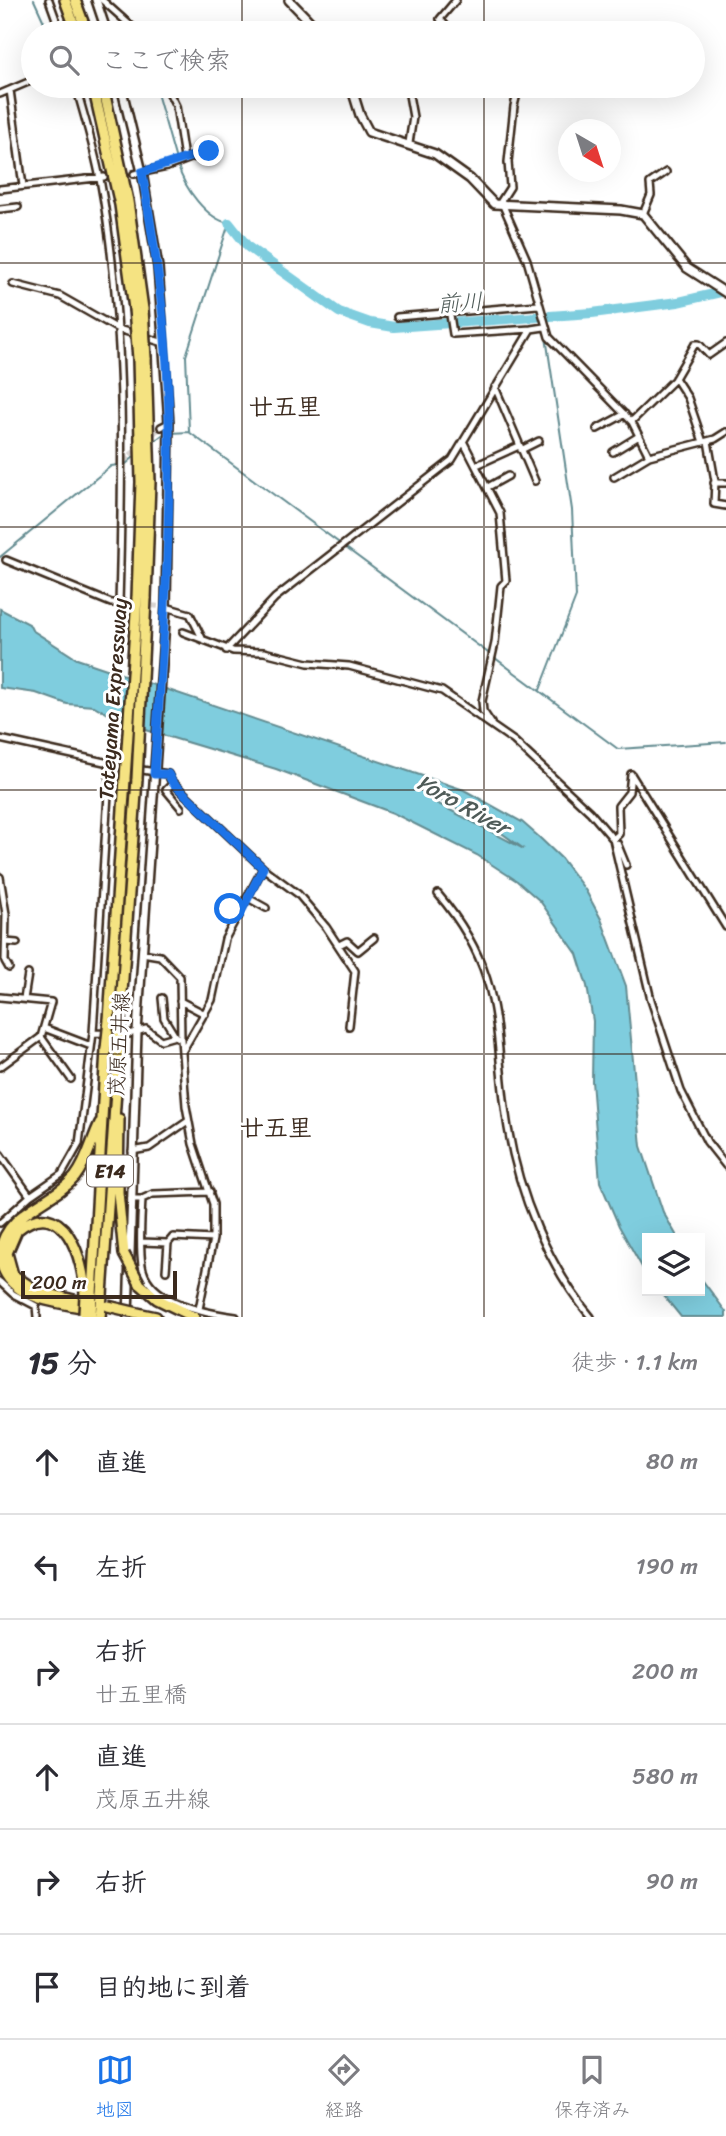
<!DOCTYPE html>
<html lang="ja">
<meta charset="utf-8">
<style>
:root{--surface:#fff;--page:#f2f2f3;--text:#2b2b33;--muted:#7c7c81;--line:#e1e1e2;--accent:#1a73e8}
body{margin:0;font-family:Sriracha,"Klee One",sans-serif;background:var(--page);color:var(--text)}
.controls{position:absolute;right:21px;bottom:21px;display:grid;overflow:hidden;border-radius:0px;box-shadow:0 7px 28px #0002}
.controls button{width:63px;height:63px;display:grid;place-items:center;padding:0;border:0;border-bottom:2px solid var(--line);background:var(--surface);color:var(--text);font:35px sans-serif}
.compass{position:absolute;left:558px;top:119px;width:63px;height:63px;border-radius:50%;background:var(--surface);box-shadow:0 7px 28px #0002;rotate:141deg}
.scale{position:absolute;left:21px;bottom:18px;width:156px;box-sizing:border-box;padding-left:7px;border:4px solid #3b2a1e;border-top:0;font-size:19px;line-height:24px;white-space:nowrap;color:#3b2a1e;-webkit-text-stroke:5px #fff;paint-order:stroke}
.stop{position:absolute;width:21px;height:21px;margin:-16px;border:5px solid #1a73e8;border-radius:50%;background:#fff}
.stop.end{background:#1a73e8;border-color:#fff;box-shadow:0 2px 7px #0008}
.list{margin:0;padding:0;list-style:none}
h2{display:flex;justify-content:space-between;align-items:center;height:91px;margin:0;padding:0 28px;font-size:30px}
h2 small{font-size:23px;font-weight:400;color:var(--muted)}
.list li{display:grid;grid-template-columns:46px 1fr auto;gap:21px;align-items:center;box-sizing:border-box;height:105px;padding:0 28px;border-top:2px solid var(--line)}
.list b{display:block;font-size:26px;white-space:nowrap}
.list p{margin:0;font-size:23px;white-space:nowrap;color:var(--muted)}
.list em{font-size:23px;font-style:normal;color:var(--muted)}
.icon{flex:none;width:38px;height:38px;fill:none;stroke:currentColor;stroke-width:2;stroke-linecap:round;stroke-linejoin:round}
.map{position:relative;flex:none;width:726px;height:1317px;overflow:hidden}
.search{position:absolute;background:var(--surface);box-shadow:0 7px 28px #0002;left:21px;right:21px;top:21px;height:77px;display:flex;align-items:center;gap:18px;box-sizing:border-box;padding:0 24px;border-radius:38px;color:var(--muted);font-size:26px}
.sheet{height:721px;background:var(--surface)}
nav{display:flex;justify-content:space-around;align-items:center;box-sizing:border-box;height:98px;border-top:2px solid var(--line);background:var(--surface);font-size:19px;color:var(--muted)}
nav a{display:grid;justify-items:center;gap:4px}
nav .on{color:var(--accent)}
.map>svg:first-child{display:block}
</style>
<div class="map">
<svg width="726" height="1317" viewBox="0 0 726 1317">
<rect width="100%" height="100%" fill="#fff"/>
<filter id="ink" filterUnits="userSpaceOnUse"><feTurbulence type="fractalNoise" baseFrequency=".0143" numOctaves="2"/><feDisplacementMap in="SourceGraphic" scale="14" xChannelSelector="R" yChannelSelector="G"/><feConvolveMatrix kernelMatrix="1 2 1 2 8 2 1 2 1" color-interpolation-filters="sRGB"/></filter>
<g filter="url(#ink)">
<path fill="#7fcdde" stroke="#648c91" stroke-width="2" fill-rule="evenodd" d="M0 609 29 624 32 630 77 659 464 790 522 822 539 837 561 858 586 891 601 919 626 986 641 1146 663 1212 678 1238H647V1276L619 1226 600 1182 592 1081 593 1021 587 986 577 954 540 901 517 881 477 855 393 813 276 769 126 724 94 706 67 704 36 693 0 688ZM427 794 486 822 524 849 429 799Z
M700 1277 726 1312V1317H681L660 1291H700Z"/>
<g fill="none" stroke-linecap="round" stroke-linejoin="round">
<path stroke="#648c91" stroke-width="2" d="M34 0 49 33
M155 86 176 160
M178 166C184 187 206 219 229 223L186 356 189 431
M171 433 189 432 618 749 726 742
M153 442 165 433
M0 557 111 466 126 464 135 456
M540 690 576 597 572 510 546 337"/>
<path stroke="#7fcdde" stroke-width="10" d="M229 223 248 247 339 312 370 323 394 327 592 313 678 302 726 291"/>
<path stroke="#d8d4d2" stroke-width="5" stroke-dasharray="5 2.5" stroke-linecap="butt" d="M148 439 161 427
M125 460 141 445
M123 603 166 607"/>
<defs>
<path id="street" d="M49 0 61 33
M102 0 139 33
M452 33 440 19 456 0
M572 33 575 31
M76 86C84 116 94 147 100 179 126 319 123 461 119 604
M166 86 176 106 184 158
M519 86 514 106 508 162 510 187 501 201 527 260 549 337 632 422 649 456
M10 90 23 186
M0 94 33 80
M409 143 413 117 409 95
M134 174 167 167 209 151
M0 189 104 177
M0 209 18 207
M643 214 651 195 650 183 666 172
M13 284 60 296 118 329 164 343
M450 315 453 334 531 329
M397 317 538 305
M675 378 688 398 703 442
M495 387 535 481
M632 421 674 380 695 344H699L709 355 726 343
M161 427 169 423
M597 429 625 414
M708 441 715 481 714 504 726 506
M464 443 500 513 506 581 501 586 495 643 482 701 483 711 491 723
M521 450 539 441
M613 452 639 436
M477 465 519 446
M614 477 649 456 715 439 726 432
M714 483H726
M488 487 508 476
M6 560 111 603H123
M166 607 190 614 203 640
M183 632 233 651 264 652 308 663 349 666 442 691 514 741 590 812 613 839 651 1000 681 1091 707 1142 726 1166
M226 650 275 598 452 460 531 329 544 327
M0 739 127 767
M136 769 168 774 171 781 263 868 298 894 326 927 355 971 349 1026
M631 774 726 927
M173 783 166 790 181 808
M613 839 619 834 618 806 629 792 631 774
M617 843 626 865
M0 877 6 914 5 961 9 968
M438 894C508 977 492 1031 508 1128 519 1194 548 1266 591 1317
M248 898 266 908
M230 909 239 916
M6 942 17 943
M339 945 347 941 358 951 374 938
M142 953 160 956 180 977 181 1039
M0 997 51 1002 41 1037 0 1067
M162 998 164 1018 175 1036
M24 999 28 974
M180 1001 205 1014
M44 1028 91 1046
M93 1033 129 1034 146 1029 161 1040 175 1036 181 1039 186 1106 193 1144 213 1204V1239L199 1309
M41 1037 71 1079
M182 1052 212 1000 225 939 263 868
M132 1151 149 1148 188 1121
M0 1154 30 1196
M131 1199H142L153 1194 210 1192
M142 1199C141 1221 139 1244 142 1265 147 1302 206 1313 236 1317
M0 1223 30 1196 62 1174 79 1144 93 1033 110 762
M141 1242 168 1243
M166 1271 168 1243 173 1237 213 1239
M0 1282 13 1294 36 1306 37 1317"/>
<path id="secondary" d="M96 0 107 33
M289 0 321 33
M121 86 142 172 158 267 169 423 166 607 137 1032 128 1317
M351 86 360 115 369 132 435 154 470 179 494 204 621 210 643 214 687 268 726 293"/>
<path id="highway" d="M65 0 77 33
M75 0 87 33
M93 86 120 205 134 309
M103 86 128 201 143 309
M137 598 141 482 138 359
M146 599 150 482 146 358
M109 1020 125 779
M120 1021 137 779
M119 1119 118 1192 124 1254
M0 1252C6 1211 52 1204 75 1177 88 1160 91 1141 100 1123
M0 1257C6 1297 47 1300 80 1307
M140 1284 157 1299 194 1317
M92 1294 106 1049
M102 1295 119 1047
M78 1301 37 1291 13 1275 7 1253 17 1230C64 1192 84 1260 85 1295
M142 1314 156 1317"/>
</defs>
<use href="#street" stroke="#3b2a1e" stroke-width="10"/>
<use href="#secondary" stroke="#3b2a1e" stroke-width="12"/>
<use href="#highway" stroke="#3b2a1e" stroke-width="14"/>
<use href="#street" stroke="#fff" stroke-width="5"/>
<use href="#secondary" stroke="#fff" stroke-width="7"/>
<use href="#highway" stroke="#f5e382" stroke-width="9"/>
<defs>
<path id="highway-bridge" d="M134 309 138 359
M143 309 146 358
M125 779 137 598
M137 779 146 599
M119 1047 120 1021
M106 1049 109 1020
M124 1254 140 1284
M108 1306 142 1314
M84 1314 85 1295
M91 1317 92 1294
M100 1317 102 1295"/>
</defs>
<use href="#highway-bridge" stroke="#3b2a1e" stroke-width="14" stroke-linecap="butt"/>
<use href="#highway-bridge" stroke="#f5e382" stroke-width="9"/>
</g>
</g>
<g fill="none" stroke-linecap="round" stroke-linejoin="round" filter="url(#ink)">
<path stroke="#1a73e8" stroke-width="9" d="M209 151 142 172C154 242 165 313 168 384 173 514 163 644 154 774H168L173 783 263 868 239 916 230 909"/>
</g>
<path fill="none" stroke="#3b2a1e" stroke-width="2" stroke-opacity="0.55" d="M242 0V33M484 0V33M242 86V1317M484 86V1317M0 263H726M0 527H726M0 790H726M0 1054H726"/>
<g text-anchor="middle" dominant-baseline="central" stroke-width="6" stroke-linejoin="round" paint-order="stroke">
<rect fill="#fff" stroke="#766a62" stroke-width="2" x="87" y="1155.5" width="46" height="31" rx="5"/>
<g font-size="19" font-weight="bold" fill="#3b2a1e">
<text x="110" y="1171">E14</text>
</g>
<g font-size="21" fill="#3b2a1e" stroke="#fff">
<text transform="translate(113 699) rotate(-86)">Tateyama Expressway</text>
<text transform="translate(119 1044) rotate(-87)">茂原五井線</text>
</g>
<g font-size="23" font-style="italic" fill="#4f5b58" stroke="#fff">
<text transform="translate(460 303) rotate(-4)">前川</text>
<text transform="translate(463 805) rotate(29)">Yoro River</text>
</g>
<g font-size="24" font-weight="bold" fill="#3b2a1e" stroke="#fff">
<text x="285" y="407">廿五里</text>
<text x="276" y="1128">廿五里</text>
</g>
</g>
</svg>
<div class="controls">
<button><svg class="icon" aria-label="layers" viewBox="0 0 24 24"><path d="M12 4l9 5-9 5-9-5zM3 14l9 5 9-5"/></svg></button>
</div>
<svg class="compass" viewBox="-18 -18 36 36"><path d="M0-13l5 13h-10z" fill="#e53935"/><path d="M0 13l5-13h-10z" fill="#7c7c81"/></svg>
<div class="scale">200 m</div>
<div class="stop" style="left:230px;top:909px"></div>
<div class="stop end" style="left:209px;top:151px"></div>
<div class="search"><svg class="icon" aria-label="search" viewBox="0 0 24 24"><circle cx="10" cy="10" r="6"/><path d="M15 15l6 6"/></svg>ここで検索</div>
</div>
<section class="sheet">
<h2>15 分<small>徒歩 · 1.1 km</small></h2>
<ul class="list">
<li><svg class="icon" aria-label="ahead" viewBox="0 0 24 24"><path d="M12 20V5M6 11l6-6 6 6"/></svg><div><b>直進</b></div><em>80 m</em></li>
<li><svg class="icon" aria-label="left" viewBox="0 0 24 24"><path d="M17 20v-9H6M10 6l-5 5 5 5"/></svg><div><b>左折</b></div><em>190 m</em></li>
<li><svg class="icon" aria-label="right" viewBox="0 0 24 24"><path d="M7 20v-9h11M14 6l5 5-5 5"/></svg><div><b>右折</b><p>廿五里橋</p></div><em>200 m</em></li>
<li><svg class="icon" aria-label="ahead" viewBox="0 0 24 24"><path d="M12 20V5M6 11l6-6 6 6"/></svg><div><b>直進</b><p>茂原五井線</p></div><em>580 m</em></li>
<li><svg class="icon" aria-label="right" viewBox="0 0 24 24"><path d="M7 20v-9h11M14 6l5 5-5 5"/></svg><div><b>右折</b></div><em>90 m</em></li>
<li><svg class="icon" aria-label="arrive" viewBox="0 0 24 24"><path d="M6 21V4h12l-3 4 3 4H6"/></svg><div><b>目的地に到着</b></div></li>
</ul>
</section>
<nav>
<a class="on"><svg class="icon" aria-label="map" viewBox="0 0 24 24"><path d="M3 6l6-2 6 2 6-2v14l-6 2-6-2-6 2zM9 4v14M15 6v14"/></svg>地図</a>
<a><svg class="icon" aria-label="directions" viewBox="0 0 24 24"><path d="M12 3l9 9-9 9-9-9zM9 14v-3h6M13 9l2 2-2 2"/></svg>経路</a>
<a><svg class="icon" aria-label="saved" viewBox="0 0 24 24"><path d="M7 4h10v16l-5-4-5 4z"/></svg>保存済み</a>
</nav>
